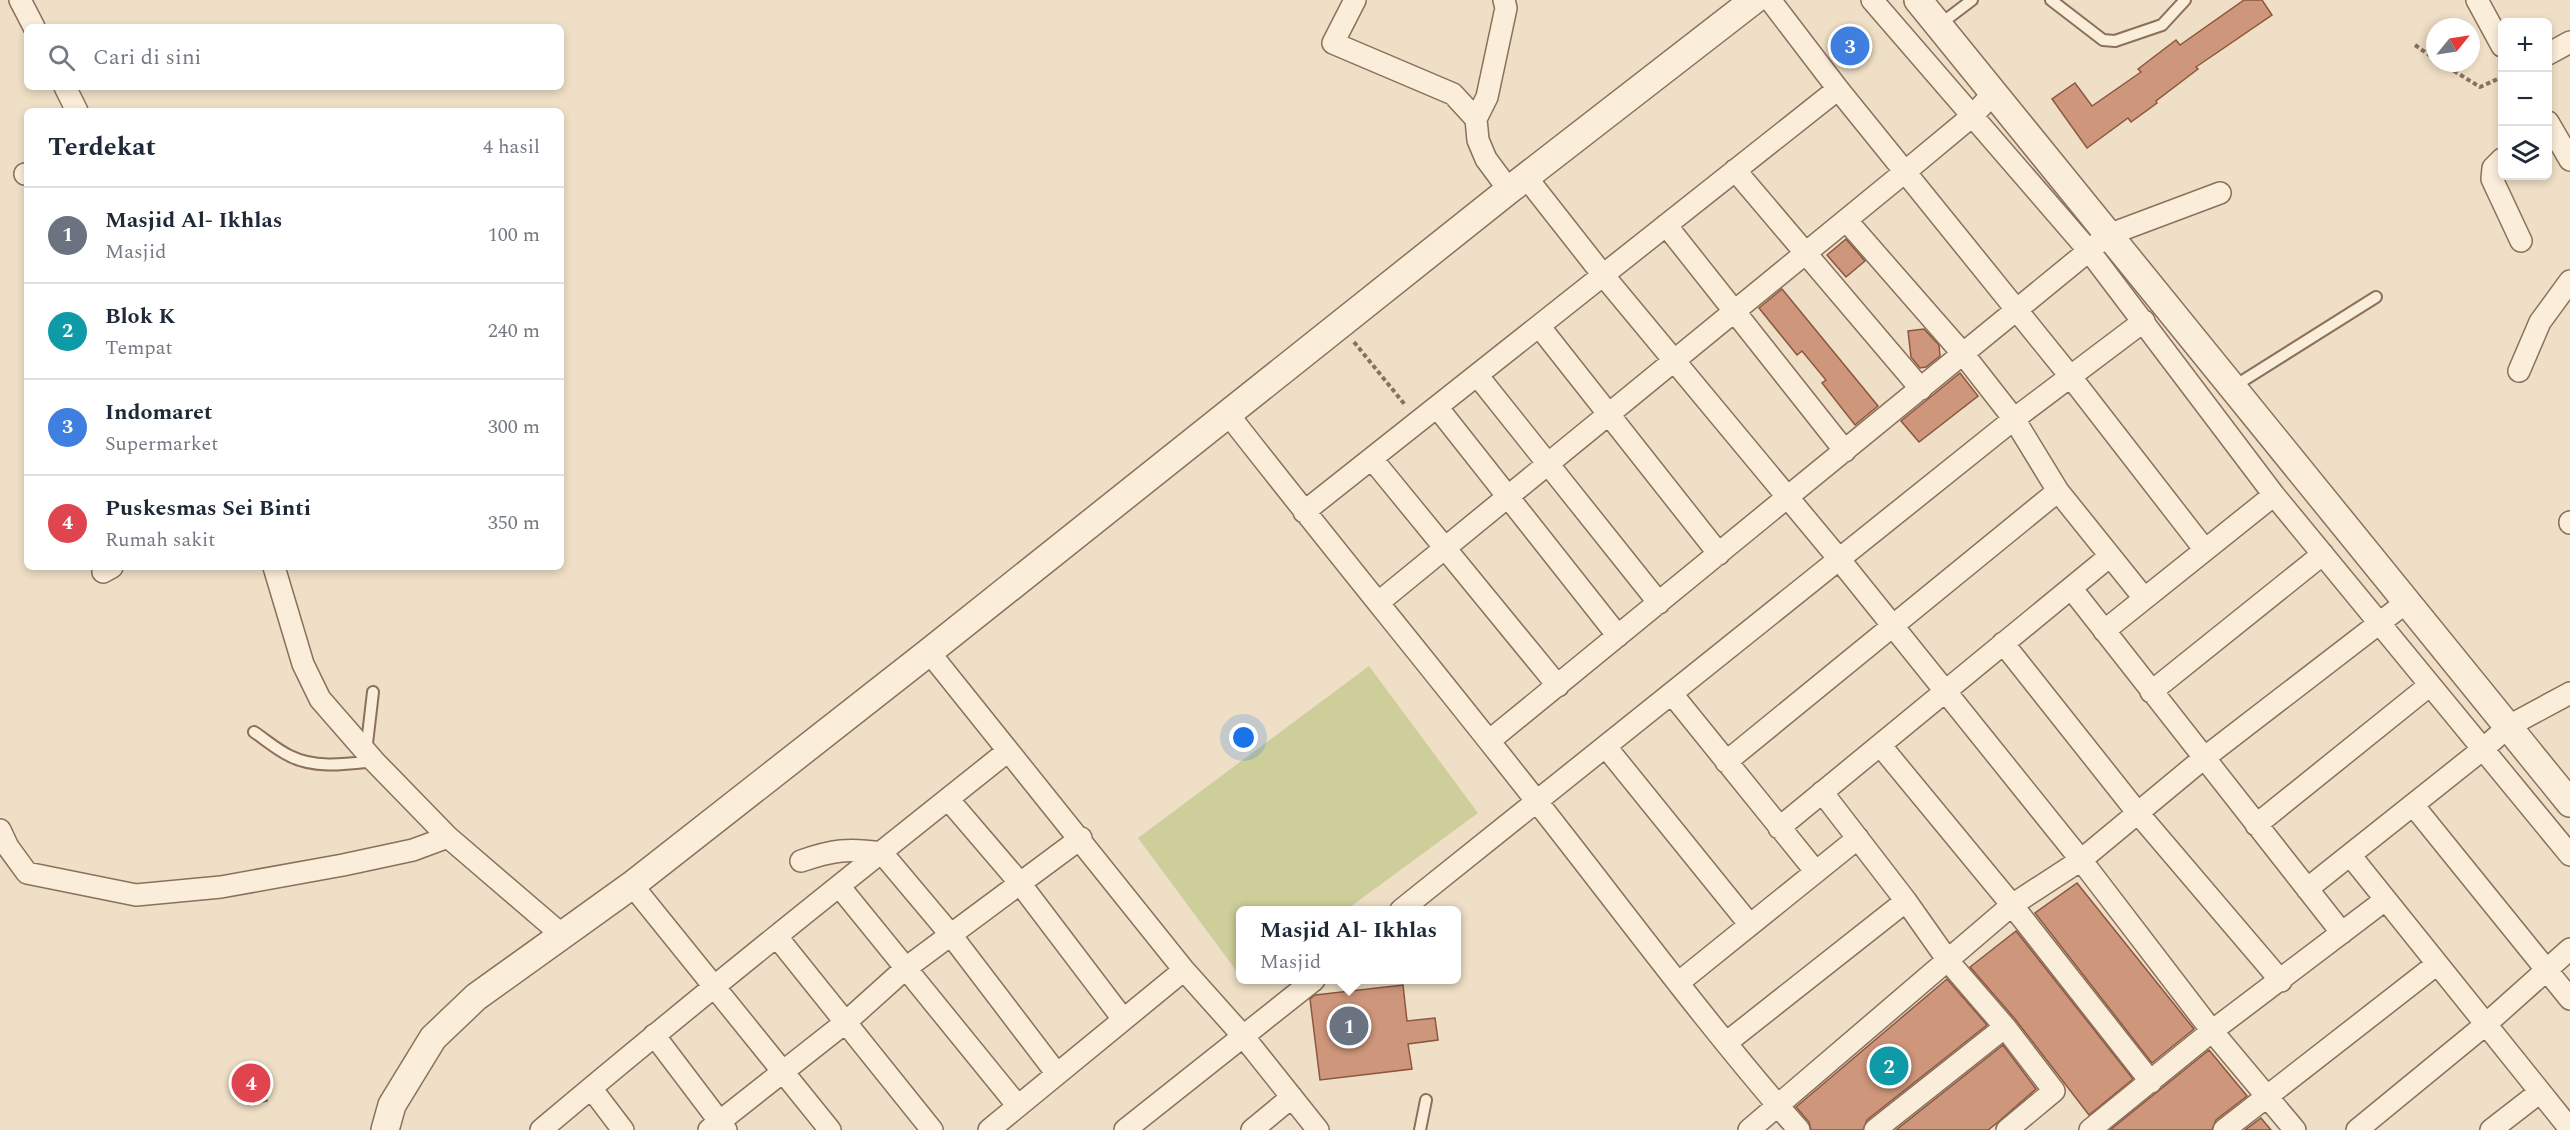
<!DOCTYPE html>
<html lang="id">
<meta charset="utf-8">
<style>
:root{--surface:#fff;--page:#f2f2f3;--text:#1f2937;--muted:#747a83;--line:#e0e1e3;--accent:#2563eb}
body{margin:0;font-family:Spectral,serif;background:var(--page);color:var(--text)}
.controls{position:absolute;right:18px;top:18px;display:grid;overflow:hidden;border-radius:9px;box-shadow:0 3px 9px #0003}
.controls button{width:54px;height:54px;display:grid;place-items:center;padding:0;border:0;border-bottom:2px solid var(--line);background:var(--surface);color:var(--text);font:30px sans-serif}
.compass{position:absolute;left:2426px;top:18px;width:54px;height:54px;border-radius:50%;background:var(--surface);box-shadow:0 3px 9px #0003;rotate:60deg}
.you{position:absolute;left:1244px;top:738px;width:21px;height:21px;margin:-15px;border:4px solid #fff;border-radius:50%;background:#1a73e8;box-shadow:0 0 0 9px #1a73e833}
.badge{display:grid;place-items:center;width:39px;height:39px;border-radius:50%;background:var(--accent);color:#fff;font-size:20px;font-weight:700}
.pin{position:absolute;translate:-50% -50%;border:3px solid #fff;box-shadow:0 2px 6px #0006}
.popup{position:absolute;left:1236px;top:906px;width:225px;height:78px;box-sizing:border-box;display:grid;place-content:center;border-radius:9px;background:var(--surface);filter:drop-shadow(0 2px 4px #0005);font-size:20px;white-space:nowrap;color:var(--muted)}
.popup b{font-size:22px;color:var(--text)}
.popup::after{content:'';position:absolute;left:50%;top:100%;margin-left:-12px;border:12px solid transparent;border-top-color:var(--surface)}
.list{margin:0;padding:0;list-style:none}
h2{display:flex;justify-content:space-between;align-items:center;height:78px;margin:0;padding:0 24px;font-size:26px}
h2 small{font-size:20px;font-weight:400;color:var(--muted)}
.list li{display:grid;grid-template-columns:39px 1fr auto;gap:18px;align-items:center;box-sizing:border-box;height:96px;padding:0 24px;border-top:2px solid var(--line)}
.list b{display:block;font-size:22px;white-space:nowrap}
.list p{margin:0;font-size:20px;white-space:nowrap;color:var(--muted)}
.list em{font-size:20px;font-style:normal;color:var(--muted)}
.icon{flex:none;width:33px;height:33px;fill:none;stroke:currentColor;stroke-width:2;stroke-linecap:round;stroke-linejoin:round}
.map{position:relative;flex:none;width:2570px;height:1130px;overflow:hidden}
.search{position:absolute;background:var(--surface);box-shadow:0 3px 9px #0003;left:24px;top:24px;width:540px;height:66px;display:flex;align-items:center;gap:15px;box-sizing:border-box;padding:0 21px;border-radius:9px;color:var(--muted);font-size:22px}
.panel{position:absolute;background:var(--surface);box-shadow:0 3px 9px #0003;left:24px;top:108px;width:540px;height:462px;border-radius:9px}
.map>svg:first-child{display:block}
</style>
<div class="map">
<svg width="2570" height="1130" viewBox="0 0 2570 1130">
<rect width="100%" height="100%" fill="#efdfc6"/>
<path fill="#cdce99" d="M1369 666 1478 813 1346 910H1241V977L1138 838Z"/>
<path fill="#ce967b" stroke="#8b5740" stroke-width="1.5" d="M2244 0H2262L2272 15 2196 67 2198 69 2156 101 2157 103 2131 122 2128 118 2087 148 2052 99 2075 83 2092 106 2141 72 2138 69 2176 40 2180 45Z
M1846 239 1865 261 1846 277 1827 255Z
M1782 289 1878 406 1855 425 1822 383 1826 380 1802 351 1797 355 1759 308Z
M1924 329 1939 345 1940 356 1926 367 1920 368 1911 357 1908 331Z
M1960 373 1978 396 1919 442 1901 421Z
M2077 883 2194 1029 2152 1063 2035 913Z
M2016 931 2133 1079 2089 1115 2015 1019 1970 967Z
M1947 979 1987 1025 1867 1120 1863 1130H1811L1809 1122 1796 1107Z
M1403 985 1407 1021 1435 1018 1438 1040 1408 1044 1412 1069 1320 1080 1310 999 1315 995Z
M2003 1045 2036 1089 1997 1123 1988 1130H1896Z
M2209 1050 2247 1096 2216 1120 2212 1130H2110Z
M261 1071 267 1101 248 1105 242 1075Z
M2261 1118 2271 1130H2245Z"/>
<g fill="none" stroke-linecap="round" stroke-linejoin="round">
<defs>
<path id="service" d="M2051 0 2103 40 2115 41 2162 25 2185 0
M1939 25 1972 0
M2233 387 2376 297
M254 732C266 740 277 750 290 756 315 769 347 764 374 761
M366 752 373 692
M1420 1130 1426 1100"/>
<path id="minor" d="M20 0 34 27
M1355 0 1333 43 1453 94 1476 119
M1504 0 1506 8 1487 97 1476 119 1478 140 1486 159 1509 190
M1770 0 1838 89 2070 376 2205 550
M1872 0 2090 252 2274 495 2570 855
M2477 0 2502 46
M2548 54 2570 42
M65 87 77 111
M2548 122 2570 160
M2502 159 2493 168 2492 179 2521 241
M1735 170 1921 389
M25 174H27
M1526 177 1603 275 1839 559 2081 860 2212 1031 2295 1130
M1846 220 1964 355 2014 419 2058 491 2144 598
M1666 225 1845 451
M1539 326 1719 554
M2519 371 2540 322 2570 281
M1477 375 1659 603
M1437 407 1618 636
M1228 414C1330 545 1436 673 1538 803 1624 912 1707 1025 1799 1130
M1372 459 1558 686
M1304 512 1838 89
M2570 523V522
M274 567 303 664 320 699 374 761 448 837 561 934
M103 572 112 567
M2071 588 2342 933
M1379 602 1906 171 1971 117 1993 94
M2104 631 2274 495
M2003 643 2137 812 2281 981
M929 652 1184 970 1243 1036 1318 1130
M2151 692 2323 554
M1672 694 1816 872
M1489 741 2108 235 2220 193
M1880 745 2012 905 2151 1082
M1606 747 1750 925
M1726 762 2058 491
M1822 792 1906 901 1949 962 2005 1027 2054 1091 2007 1130
M948 799 1019 882 1123 1019
M2413 805 2570 999
M2256 825 2430 685
M1779 828 2110 556
M0 830 8 847 27 873 136 895 221 887 343 865 413 850 448 837
M2350 855 2570 1129
M801 861C833 850 848 848 882 853L951 935 1057 1074
M632 885 830 1130
M839 886 1017 1105
M2307 889 2483 749 2509 726 2570 693
M1401 910 2014 419 2144 321
M777 937 932 1130
M1678 983 1858 838
M654 1035 726 1130
M1726 1043 1906 901
M591 1088 623 1130
M541 1130C694 1001 851 876 1008 751
M709 1130 846 1022 906 968 1081 838
M989 1130 1184 970
M1125 1130 1314 980
M1252 1130 1292 1097
M1749 1130 2012 905 2081 860 2204 758 2408 601
M1875 1130 2005 1027
M2090 1130 2212 1031 2385 900
M2224 1130 2437 964
M2357 1130 2485 1025 2570 949
M2491 1130 2540 1092"/>
<path id="tertiary" d="M1918 0 2570 803
M385 1130 392 1105 433 1038 476 997 632 885 929 652 1509 190 1754 0"/>
</defs>
<use href="#service" stroke="#8b705b" stroke-width="14"/>
<use href="#minor" stroke="#8b705b" stroke-width="24"/>
<use href="#tertiary" stroke="#8b705b" stroke-width="30"/>
<path stroke="#8b705b" stroke-width="4" stroke-dasharray="4.5 3" stroke-linecap="butt" d="M2415 45 2435 59
M2441 63 2480 87 2502 77
M1354 342 1406 406"/>
<use href="#service" stroke="#faedd9" stroke-width="10"/>
<use href="#minor" stroke="#faedd9" stroke-width="21"/>
<use href="#tertiary" stroke="#faedd9" stroke-width="27"/>
</g>
</svg>
<div class="controls">
<button>+</button>
<button>−</button>
<button><svg class="icon" aria-label="layers" viewBox="0 0 24 24"><path d="M12 4l9 5-9 5-9-5zM3 14l9 5 9-5"/></svg></button>
</div>
<svg class="compass" viewBox="-18 -18 36 36"><path d="M0-13l5 13h-10z" fill="#e53935"/><path d="M0 13l5-13h-10z" fill="#747a83"/></svg>
<div class="you"></div>
<div class="pin badge" style="left:1349px;top:1026px;background:#6b7280">1</div>
<div class="popup"><b>Masjid Al- Ikhlas</b>Masjid</div>
<div class="pin badge" style="left:1889px;top:1066px;background:#0f9aa8">2</div>
<div class="pin badge" style="left:1850px;top:46px;background:#3f7fe0">3</div>
<div class="pin badge" style="left:251px;top:1083px;background:#e0444e">4</div>
<div class="search"><svg class="icon" aria-label="search" viewBox="0 0 24 24"><circle cx="10" cy="10" r="6"/><path d="M15 15l6 6"/></svg>Cari di sini</div>
<section class="panel">
<h2>Terdekat<small>4 hasil</small></h2>
<ul class="list">
<li><span class="badge" style="background:#6b7280">1</span><div><b>Masjid Al- Ikhlas</b><p>Masjid</p></div><em>100 m</em></li>
<li><span class="badge" style="background:#0f9aa8">2</span><div><b>Blok K</b><p>Tempat</p></div><em>240 m</em></li>
<li><span class="badge" style="background:#3f7fe0">3</span><div><b>Indomaret</b><p>Supermarket</p></div><em>300 m</em></li>
<li><span class="badge" style="background:#e0444e">4</span><div><b>Puskesmas Sei Binti</b><p>Rumah sakit</p></div><em>350 m</em></li>
</ul>
</section>
</div>
